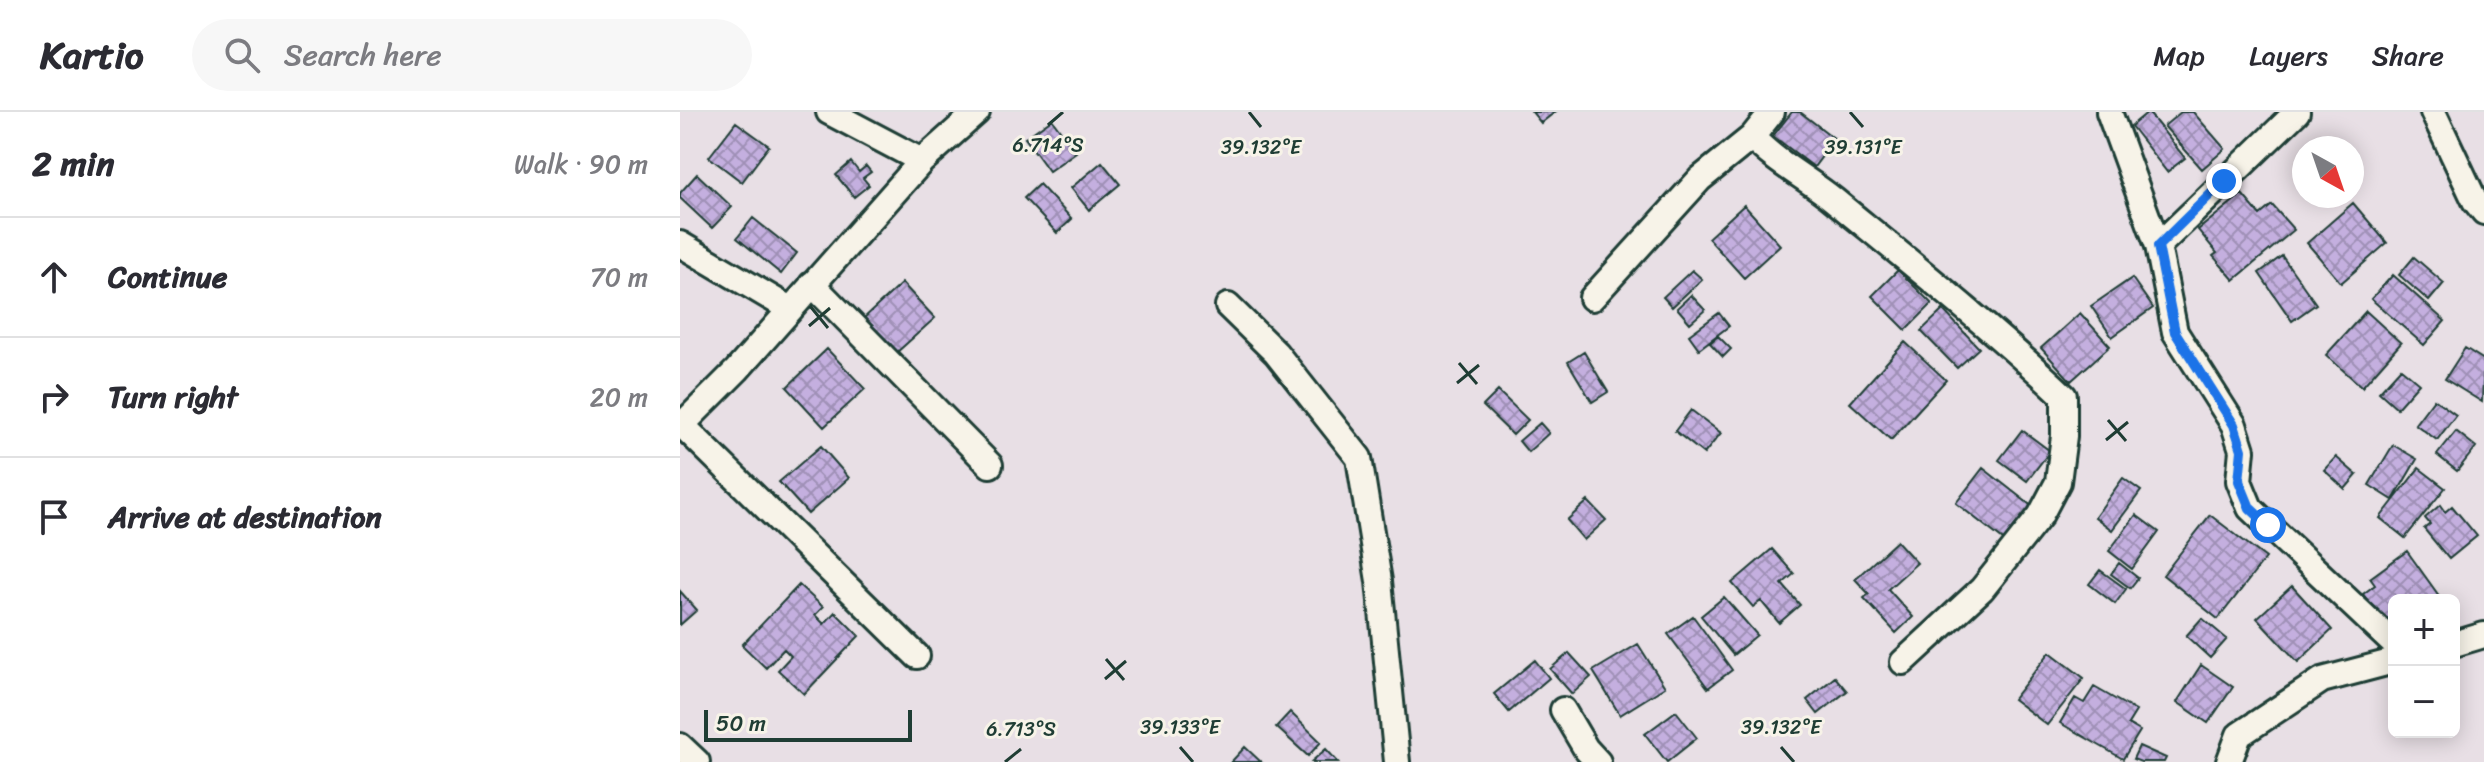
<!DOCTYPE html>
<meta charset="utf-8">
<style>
:root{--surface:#fff;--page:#f7f7f7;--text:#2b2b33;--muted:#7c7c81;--line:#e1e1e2}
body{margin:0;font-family:Sriracha,sans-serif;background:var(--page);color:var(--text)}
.controls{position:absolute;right:24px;bottom:24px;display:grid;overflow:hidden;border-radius:12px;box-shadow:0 4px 20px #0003}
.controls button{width:72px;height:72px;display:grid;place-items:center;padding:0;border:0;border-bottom:2px solid var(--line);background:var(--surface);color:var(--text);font:40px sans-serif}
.compass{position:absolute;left:1612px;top:24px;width:72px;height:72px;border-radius:50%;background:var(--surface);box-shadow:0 4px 20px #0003;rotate:140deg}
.scale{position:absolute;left:24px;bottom:20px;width:208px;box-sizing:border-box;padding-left:8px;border:4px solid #1f3d34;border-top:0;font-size:22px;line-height:28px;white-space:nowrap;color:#1f3d34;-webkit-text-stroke:6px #f7f3e8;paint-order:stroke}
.stop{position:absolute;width:24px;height:24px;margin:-18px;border:6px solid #1a73e8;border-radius:50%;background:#fff}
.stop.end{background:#1a73e8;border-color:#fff;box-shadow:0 2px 8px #0008}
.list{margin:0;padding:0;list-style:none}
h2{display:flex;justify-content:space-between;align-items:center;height:104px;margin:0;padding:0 32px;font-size:34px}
h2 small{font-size:26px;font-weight:400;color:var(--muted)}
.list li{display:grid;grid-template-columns:52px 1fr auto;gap:24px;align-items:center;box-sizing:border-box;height:120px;padding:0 32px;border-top:2px solid var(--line)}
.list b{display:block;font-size:30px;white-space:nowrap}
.list em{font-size:26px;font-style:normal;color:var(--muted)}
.icon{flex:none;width:44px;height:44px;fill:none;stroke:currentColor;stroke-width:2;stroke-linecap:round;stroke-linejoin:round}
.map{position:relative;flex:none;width:1804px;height:650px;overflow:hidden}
header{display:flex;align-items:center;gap:48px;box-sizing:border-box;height:112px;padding:0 40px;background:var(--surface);border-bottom:2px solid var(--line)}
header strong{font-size:38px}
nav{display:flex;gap:44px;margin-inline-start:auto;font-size:28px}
.search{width:560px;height:72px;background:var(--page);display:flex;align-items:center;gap:20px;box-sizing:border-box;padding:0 28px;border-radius:44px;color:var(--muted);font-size:30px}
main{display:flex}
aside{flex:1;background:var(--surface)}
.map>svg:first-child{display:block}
</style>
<header>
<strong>Kartio</strong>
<div class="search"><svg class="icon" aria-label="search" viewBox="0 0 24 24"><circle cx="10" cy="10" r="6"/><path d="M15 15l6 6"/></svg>Search here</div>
<nav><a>Map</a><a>Layers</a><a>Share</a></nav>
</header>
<main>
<aside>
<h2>2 min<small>Walk · 90 m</small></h2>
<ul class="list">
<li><svg class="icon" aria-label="ahead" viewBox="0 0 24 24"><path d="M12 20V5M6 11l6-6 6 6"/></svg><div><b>Continue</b></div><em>70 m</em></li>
<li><svg class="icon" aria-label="right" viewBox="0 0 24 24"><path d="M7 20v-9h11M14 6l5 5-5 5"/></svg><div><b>Turn right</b></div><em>20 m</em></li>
<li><svg class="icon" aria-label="arrive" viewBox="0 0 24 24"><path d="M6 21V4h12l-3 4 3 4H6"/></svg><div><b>Arrive at destination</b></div></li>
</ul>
</aside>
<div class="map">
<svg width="1804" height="650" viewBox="0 0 1804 650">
<defs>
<pattern id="building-cross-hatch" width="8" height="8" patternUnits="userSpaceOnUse" patternTransform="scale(2)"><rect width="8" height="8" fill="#c4afdf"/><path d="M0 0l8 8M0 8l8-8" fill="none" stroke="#9f90b6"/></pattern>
</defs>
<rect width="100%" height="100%" fill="#e8dfe5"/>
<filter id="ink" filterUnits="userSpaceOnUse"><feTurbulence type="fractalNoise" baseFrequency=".0125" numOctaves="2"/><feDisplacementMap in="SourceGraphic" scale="16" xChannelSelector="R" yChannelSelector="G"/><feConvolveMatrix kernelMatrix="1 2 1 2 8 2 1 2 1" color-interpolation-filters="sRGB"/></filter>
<g filter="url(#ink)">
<path fill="url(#building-cross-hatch)" stroke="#1f3d34" stroke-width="2" d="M852 0H875L861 11Z
M1112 0H1120L1155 27 1134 55 1093 24Z
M1468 0 1505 46 1487 60 1451 14Z
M1501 0H1513L1545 37 1522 57 1484 14Z
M372 7 396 40 369 59 345 26Z
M56 10 89 34 62 70 29 45Z
M171 50 179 60 186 54 191 60 183 66 189 73 174 85 156 63Z
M422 50 440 72 409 98 391 76Z
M17 62 52 95 32 116 0 86V81Z
M359 72 392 107 377 121 344 86Z
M1562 82 1580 103 1592 93 1614 118 1554 168 1533 144 1537 141 1518 118Z
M1673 91 1707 131 1661 171 1627 131Z
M1064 93 1100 133 1064 166 1028 126Z
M73 106 117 141 101 162 57 126Z
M1602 144 1636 192 1612 209 1579 161Z
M1734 145 1764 171 1749 189 1719 163Z
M1012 158 1022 167 992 195 983 185Z
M1218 158 1252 192 1226 218 1192 184Z
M1713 163 1765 209 1744 233 1691 187Z
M1452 166 1473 196 1432 225 1411 194Z
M222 171 255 206 216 241 184 206Z
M1011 183 1025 198 1010 211 997 196Z
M1263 198 1299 236 1277 256 1241 219Z
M1686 199 1721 231 1682 275 1646 243Z
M1039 201 1049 214 1019 237 1009 223Z
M1400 201 1430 234 1391 269 1361 236Z
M1038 224 1051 237 1043 245 1030 231Z
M1225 230 1266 268 1211 328 1170 291Z
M1785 236 1804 248 1802 290 1765 267Z
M147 237 185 277 144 315 107 275Z
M904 240 928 280 912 290 888 250Z
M1721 256 1739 271 1717 296 1699 280Z
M818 279 848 308 833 323 803 294Z
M1754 287 1776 303 1757 328 1735 312Z
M1011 298 1041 321 1024 342 995 319Z
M860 311 869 321 848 340 839 329Z
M1342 318 1370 339 1347 369 1319 348Z
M1776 319 1796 335 1777 359 1757 343Z
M1713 333 1737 347 1713 388 1689 373Z
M141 334 169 366 128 402 99 370Z
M1656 345 1677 363 1665 377 1644 358Z
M1303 356 1354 396 1327 431 1276 391Z
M1739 356 1765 376 1725 426 1700 406Z
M1443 366 1461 379 1432 418 1415 405Z
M908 389 926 408 904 428 887 408Z
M1760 393 1765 400 1772 394 1797 424 1769 447 1744 417 1750 412 1745 406Z
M1456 403 1479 420 1452 457 1429 439Z
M1530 403 1586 446 1538 507 1483 463Z
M1217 429 1237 451 1208 477 1233 505 1216 521 1184 486 1189 482 1175 467Z
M1092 437 1114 462 1102 472 1120 493 1099 511 1081 489 1073 495 1052 471Z
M1727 439 1762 488H1714V511L1707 516 1683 482 1695 473 1690 466Z
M1439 451 1458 466 1450 476 1431 462Z
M1420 458 1446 477 1435 492 1409 472Z
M119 473 143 495 135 503 144 512 155 500 179 524 124 582 98 558 111 544 104 537 86 556 62 533Z
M1612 474 1652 518 1618 550 1577 506Z
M0 479 17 498 0 513Z
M1044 485 1077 523 1053 543 1021 504Z
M1013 504 1052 558 1028 576 988 522Z
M1522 506 1547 527 1530 546 1506 524Z
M958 532 985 575 940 603 913 559Z
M1370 540 1404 566 1367 613 1333 587Z
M889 541 911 565 892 582 870 557Z
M855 548 869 566 829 600 814 582Z
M1521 553 1553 575 1528 611 1497 590Z
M1155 565 1167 579 1138 602 1127 588Z
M1414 575 1456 599 1448 612 1460 619 1443 647 1380 611 1395 586 1404 591Z
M996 599 1017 626 987 650 965 622Z
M610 600 641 630 628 644 596 615Z
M1459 634 1486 646 1484 650H1461L1453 647Z
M565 635 581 650H551Z
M646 637 658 650H631Z"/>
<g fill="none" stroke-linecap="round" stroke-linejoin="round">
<defs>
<path id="street" d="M149 0 242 49
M1429 0 1478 134 1495 220 1554 313 1562 338 1559 369 1570 396 1714 532
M1753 0 1795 89 1804 100
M1072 25C1096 51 1127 66 1154 88 1232 152 1311 215 1384 284V324L1378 370 1360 404 1302 477 1223 550
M0 132 110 197
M1478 134 1617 0
M132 172 310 353
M912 186 1020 67 1072 25 1092 0
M548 194 596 241 679 346 699 469 717 650
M2 313 237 544
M0 315 57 258 242 49 297 0
M1774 532 1804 523
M883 598 906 637 918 650
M0 634 17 650
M1549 650 1559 623 1642 568 1714 549"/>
</defs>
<use href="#street" stroke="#1f3d34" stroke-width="30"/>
<use href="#street" stroke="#f7f3e8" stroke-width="24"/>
</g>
</g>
<g fill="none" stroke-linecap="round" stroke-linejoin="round" filter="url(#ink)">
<path stroke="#1a73e8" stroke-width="10" d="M1544 69 1478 134 1495 220 1554 313 1562 338 1559 369 1570 396 1588 413"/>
</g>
<path fill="none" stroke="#1f3d34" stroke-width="3" d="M569 0 581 15M1170 0 1183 15M368 13 383 0M130 194 148 216M129 214 150 196M779 251 797 272M777 271 799 253M1428 308 1446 329M1426 328 1448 310M426 547 444 568M425 567 446 549M500 635 513 650M1101 635 1114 650M325 650 341 637"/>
<g font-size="20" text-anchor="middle" fill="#1f3d34" stroke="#f7f3e8" stroke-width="6" stroke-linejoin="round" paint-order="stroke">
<text x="368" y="40">6.714°S</text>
<text x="581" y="42">39.132°E</text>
<text x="1183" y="42">39.131°E</text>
<text x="500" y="622">39.133°E</text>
<text x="1101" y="622">39.132°E</text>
<text x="341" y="624">6.713°S</text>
</g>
</svg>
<div class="controls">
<button>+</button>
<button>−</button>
</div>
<svg class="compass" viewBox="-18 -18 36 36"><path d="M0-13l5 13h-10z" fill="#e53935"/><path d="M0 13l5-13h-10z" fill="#7c7c81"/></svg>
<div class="scale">50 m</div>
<div class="stop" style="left:1588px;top:413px"></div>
<div class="stop end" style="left:1544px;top:69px"></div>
</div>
</main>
